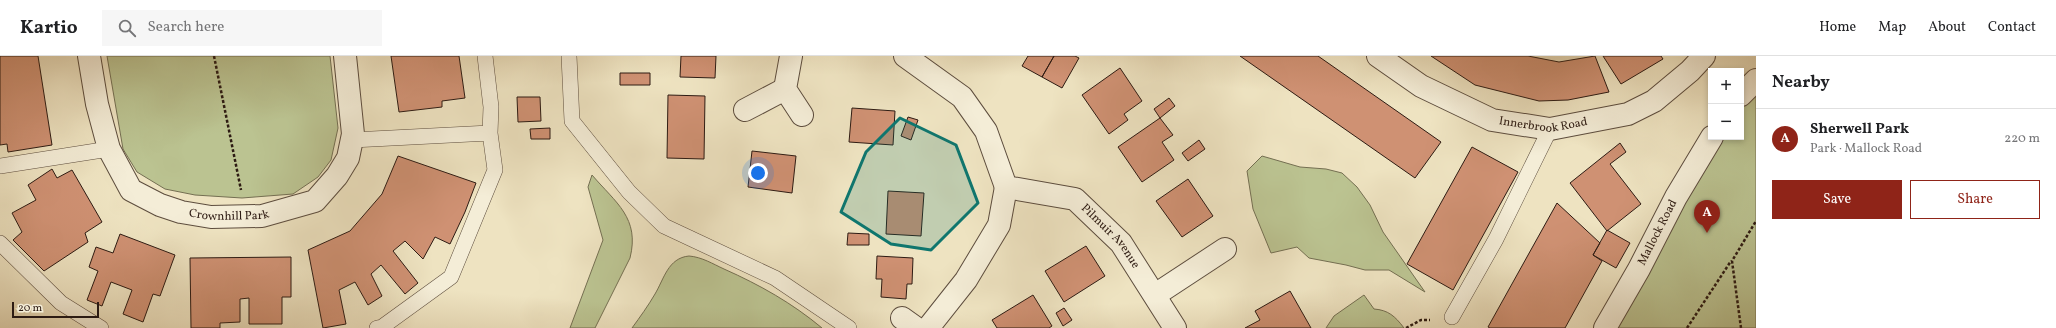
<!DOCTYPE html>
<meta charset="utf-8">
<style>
:root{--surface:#fff;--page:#f6f6f6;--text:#202124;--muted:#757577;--line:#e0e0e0;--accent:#8f2418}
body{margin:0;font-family:Vollkorn,serif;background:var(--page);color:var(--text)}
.controls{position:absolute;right:12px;top:12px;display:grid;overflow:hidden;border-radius:0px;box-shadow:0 2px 6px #0003}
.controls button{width:36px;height:36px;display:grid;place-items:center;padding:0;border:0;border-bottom:1px solid var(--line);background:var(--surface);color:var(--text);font:20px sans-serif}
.scale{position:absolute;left:12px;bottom:10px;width:87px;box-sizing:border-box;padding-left:4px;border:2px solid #2d1b13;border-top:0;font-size:11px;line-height:14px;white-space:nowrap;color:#2d1b13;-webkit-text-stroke:3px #f4edd7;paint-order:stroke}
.you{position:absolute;left:758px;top:117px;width:14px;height:14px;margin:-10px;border:3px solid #fff;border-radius:50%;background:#1a73e8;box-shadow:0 0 0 6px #1a73e833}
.badge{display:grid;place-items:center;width:26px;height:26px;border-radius:50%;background:var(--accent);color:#fff;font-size:13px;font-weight:700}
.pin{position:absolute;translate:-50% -33px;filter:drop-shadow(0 1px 2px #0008)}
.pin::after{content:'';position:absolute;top:21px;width:14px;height:12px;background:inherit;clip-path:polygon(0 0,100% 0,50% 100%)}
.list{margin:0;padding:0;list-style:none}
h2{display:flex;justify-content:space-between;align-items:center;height:52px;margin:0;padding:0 16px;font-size:17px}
h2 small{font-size:13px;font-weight:400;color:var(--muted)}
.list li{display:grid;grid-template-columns:26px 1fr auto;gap:12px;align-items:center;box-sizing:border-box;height:60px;padding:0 16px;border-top:1px solid var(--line)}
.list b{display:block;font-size:15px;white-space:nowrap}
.list p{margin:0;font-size:13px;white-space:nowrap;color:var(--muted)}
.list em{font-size:13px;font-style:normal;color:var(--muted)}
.actions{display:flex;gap:8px;padding:12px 16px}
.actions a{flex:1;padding:9px 0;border:1px solid var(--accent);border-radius:0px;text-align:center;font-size:14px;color:var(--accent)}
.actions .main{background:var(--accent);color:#fff}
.icon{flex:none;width:22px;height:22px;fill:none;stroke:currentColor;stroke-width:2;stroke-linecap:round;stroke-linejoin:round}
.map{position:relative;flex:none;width:1756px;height:272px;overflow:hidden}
header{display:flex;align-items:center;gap:24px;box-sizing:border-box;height:56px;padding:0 20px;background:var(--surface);border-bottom:1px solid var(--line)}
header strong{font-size:19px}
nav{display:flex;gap:22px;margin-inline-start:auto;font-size:14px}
.search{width:280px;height:36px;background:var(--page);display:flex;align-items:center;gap:10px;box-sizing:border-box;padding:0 14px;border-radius:0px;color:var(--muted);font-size:15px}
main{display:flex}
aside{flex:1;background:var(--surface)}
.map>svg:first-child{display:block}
</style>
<header>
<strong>Kartio</strong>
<div class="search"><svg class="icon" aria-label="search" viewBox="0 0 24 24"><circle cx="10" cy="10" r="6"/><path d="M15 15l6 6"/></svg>Search here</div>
<nav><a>Home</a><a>Map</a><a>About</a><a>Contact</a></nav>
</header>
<main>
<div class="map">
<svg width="1756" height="272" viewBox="0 0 1756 272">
<rect width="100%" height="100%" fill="#eee3c1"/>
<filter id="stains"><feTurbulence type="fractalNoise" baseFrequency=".005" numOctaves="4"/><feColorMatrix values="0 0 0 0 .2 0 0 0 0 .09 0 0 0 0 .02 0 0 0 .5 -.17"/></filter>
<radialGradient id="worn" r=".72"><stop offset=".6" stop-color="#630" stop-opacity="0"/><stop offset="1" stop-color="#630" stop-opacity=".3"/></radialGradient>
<path fill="#bbc391" stroke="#746f52" d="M107 0H330L338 72 331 104 318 121 293 138 242 142 195 139 165 133 137 116 123 93Z
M1756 24V272H1605L1712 81H1741V39Z
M1262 100 1300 111 1326 113 1342 117 1357 131 1370 149 1383 176 1425 236 1389 214H1365L1346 209 1309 202 1297 191 1271 197 1253 153 1247 115Z
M592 119C616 147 640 162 630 202L595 272H570L603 184 588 131Z
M689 200C702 201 713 208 724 213 760 229 792 247 822 272H632C640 261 648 250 655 238 664 223 668 202 689 200Z
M1364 239 1374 253C1388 254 1395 260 1404 272H1326L1334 260Z"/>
<path fill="#cf9173" stroke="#2d1b13" d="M0 0H38L52 89 8 96 7 88 0 89Z
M391 0H459L465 42 442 45V51L399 56Z
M681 0H716L715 22 680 21Z
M1028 0H1054L1042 21 1022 10Z
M1054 0H1075L1079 2 1062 32 1042 21Z
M1240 0H1318L1441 86 1415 122Z
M1431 0H1528L1559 6 1595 0 1609 36 1568 44 1539 45 1475 29Z
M1603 0H1661L1663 3 1621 28Z
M1120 12 1142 45 1124 58 1128 64 1109 78 1082 39Z
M620 17H650V29H620Z
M668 39 705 40 704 103 667 102Z
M517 41H540L541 65 518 66Z
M1169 42 1175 50 1160 62 1154 53Z
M852 52 895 55 893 89 849 86Z
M908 61 918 64 911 84 901 80Z
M1160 62 1173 79 1162 86 1174 104 1142 126 1118 91Z
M550 72V83H531L530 73Z
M1199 84 1205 93 1188 105 1182 97Z
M1620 87 1626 96 1610 108 1641 148 1607 175 1570 127Z
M1472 91 1518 116 1453 234 1407 208Z
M752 95 796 100 792 137 748 131Z
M398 100 476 127 465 156 450 188 435 181 423 203 405 185 393 195 418 227 405 238 381 209 371 218 382 240 368 249 355 226 339 234 346 268 323 272 308 194 350 175 382 138Z
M52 113 57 122 72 114 102 166 85 177 88 186 44 215 13 184 22 176 12 157 36 144 28 129Z
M1188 123 1213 160 1182 181 1156 145Z
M888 135 924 137 921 180 886 178Z
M1557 147 1600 187 1593 199 1602 205 1565 272H1490L1488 271Z
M1607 174 1630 187 1616 212 1593 199Z
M848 177 869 178V189H847Z
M120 178 175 199 160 240 153 238 143 266 123 258 132 234 111 226 102 250 87 244 98 215 89 211 96 191 113 197Z
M1086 190 1105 220 1064 246 1045 215Z
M877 200 913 202 912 228H907L906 243 881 241 882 223H876Z
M291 201V241H282V268H249V242L240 243V266L220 267V272H191L190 202Z
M1290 235 1311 272H1245L1260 264 1255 255Z
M1033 239 1052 270 1049 272H997L992 264Z
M1064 252 1072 264 1063 270 1056 257Z"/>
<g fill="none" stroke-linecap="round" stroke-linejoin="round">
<defs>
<path id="service" d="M569 0 572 65 629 136 664 170 775 222 849 272
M352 84 490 77 491 51 485 0
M0 110 109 93
M0 187 61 247 101 272
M1452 261 1496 183 1550 73
M377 272 382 271 451 221 495 114 490 77"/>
<g id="minor">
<path id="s1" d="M89 0 97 48 109 93 131 134 160 149 181 156 211 161 262 160 315 145 337 120 348 102 353 78 345 0"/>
<path d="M791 0 785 33 802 59"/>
<path id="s2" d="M905 0 962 41 986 75 1006 131 1075 143 1121 187 1175 272"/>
<path id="s3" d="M1378 0 1421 30 1492 64 1550 73 1628 58 1654 45 1690 15 1704 0"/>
<path d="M1741 39 1756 24"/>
<path d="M745 54 785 33"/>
<path d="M1155 239 1225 193"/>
<path d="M902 262 916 272"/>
<path d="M928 272 966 224 999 169 1006 131"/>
<path id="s4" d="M1605 272 1639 213 1676 141 1712 81"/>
</g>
</defs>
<use href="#service" stroke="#5d4d3e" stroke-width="16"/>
<use href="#minor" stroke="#5d4d3e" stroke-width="24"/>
<path stroke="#2d1b13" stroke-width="2.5" stroke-dasharray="3 2" stroke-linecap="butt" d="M214 0 241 134
M1406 272 1421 264H1430
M1687 272 1731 205
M1741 272 1732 205 1756 165"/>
<use href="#service" stroke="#f4edd7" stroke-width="15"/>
<use href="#minor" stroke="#f4edd7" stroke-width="22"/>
</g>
<path fill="#0f766e" fill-opacity="0.2" stroke="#0f766e" stroke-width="3" stroke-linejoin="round" d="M900 62 956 89 978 147 931 194 891 188 841 156 866 96Z"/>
<g text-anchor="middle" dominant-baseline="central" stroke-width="3" stroke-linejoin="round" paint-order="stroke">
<g font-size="12" fill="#2d1b13" stroke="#f4edd7">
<text stroke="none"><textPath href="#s3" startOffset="183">Innerbrook Road</textPath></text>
<text stroke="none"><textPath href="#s1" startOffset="245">Crownhill Park</textPath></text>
<text stroke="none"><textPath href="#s4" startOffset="109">Mallock Road</textPath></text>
<text stroke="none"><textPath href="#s2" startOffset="293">Pilmuir Avenue</textPath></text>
</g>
</g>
<rect width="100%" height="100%" filter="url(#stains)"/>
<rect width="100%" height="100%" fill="url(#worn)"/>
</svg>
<div class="controls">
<button>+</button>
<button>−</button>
</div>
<div class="scale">20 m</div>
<div class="you"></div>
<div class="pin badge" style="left:1707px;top:177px">A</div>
</div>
<aside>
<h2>Nearby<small></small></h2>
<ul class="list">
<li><span class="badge">A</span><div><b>Sherwell Park</b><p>Park · Mallock Road</p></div><em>220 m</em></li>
</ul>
<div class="actions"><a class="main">Save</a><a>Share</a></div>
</aside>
</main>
